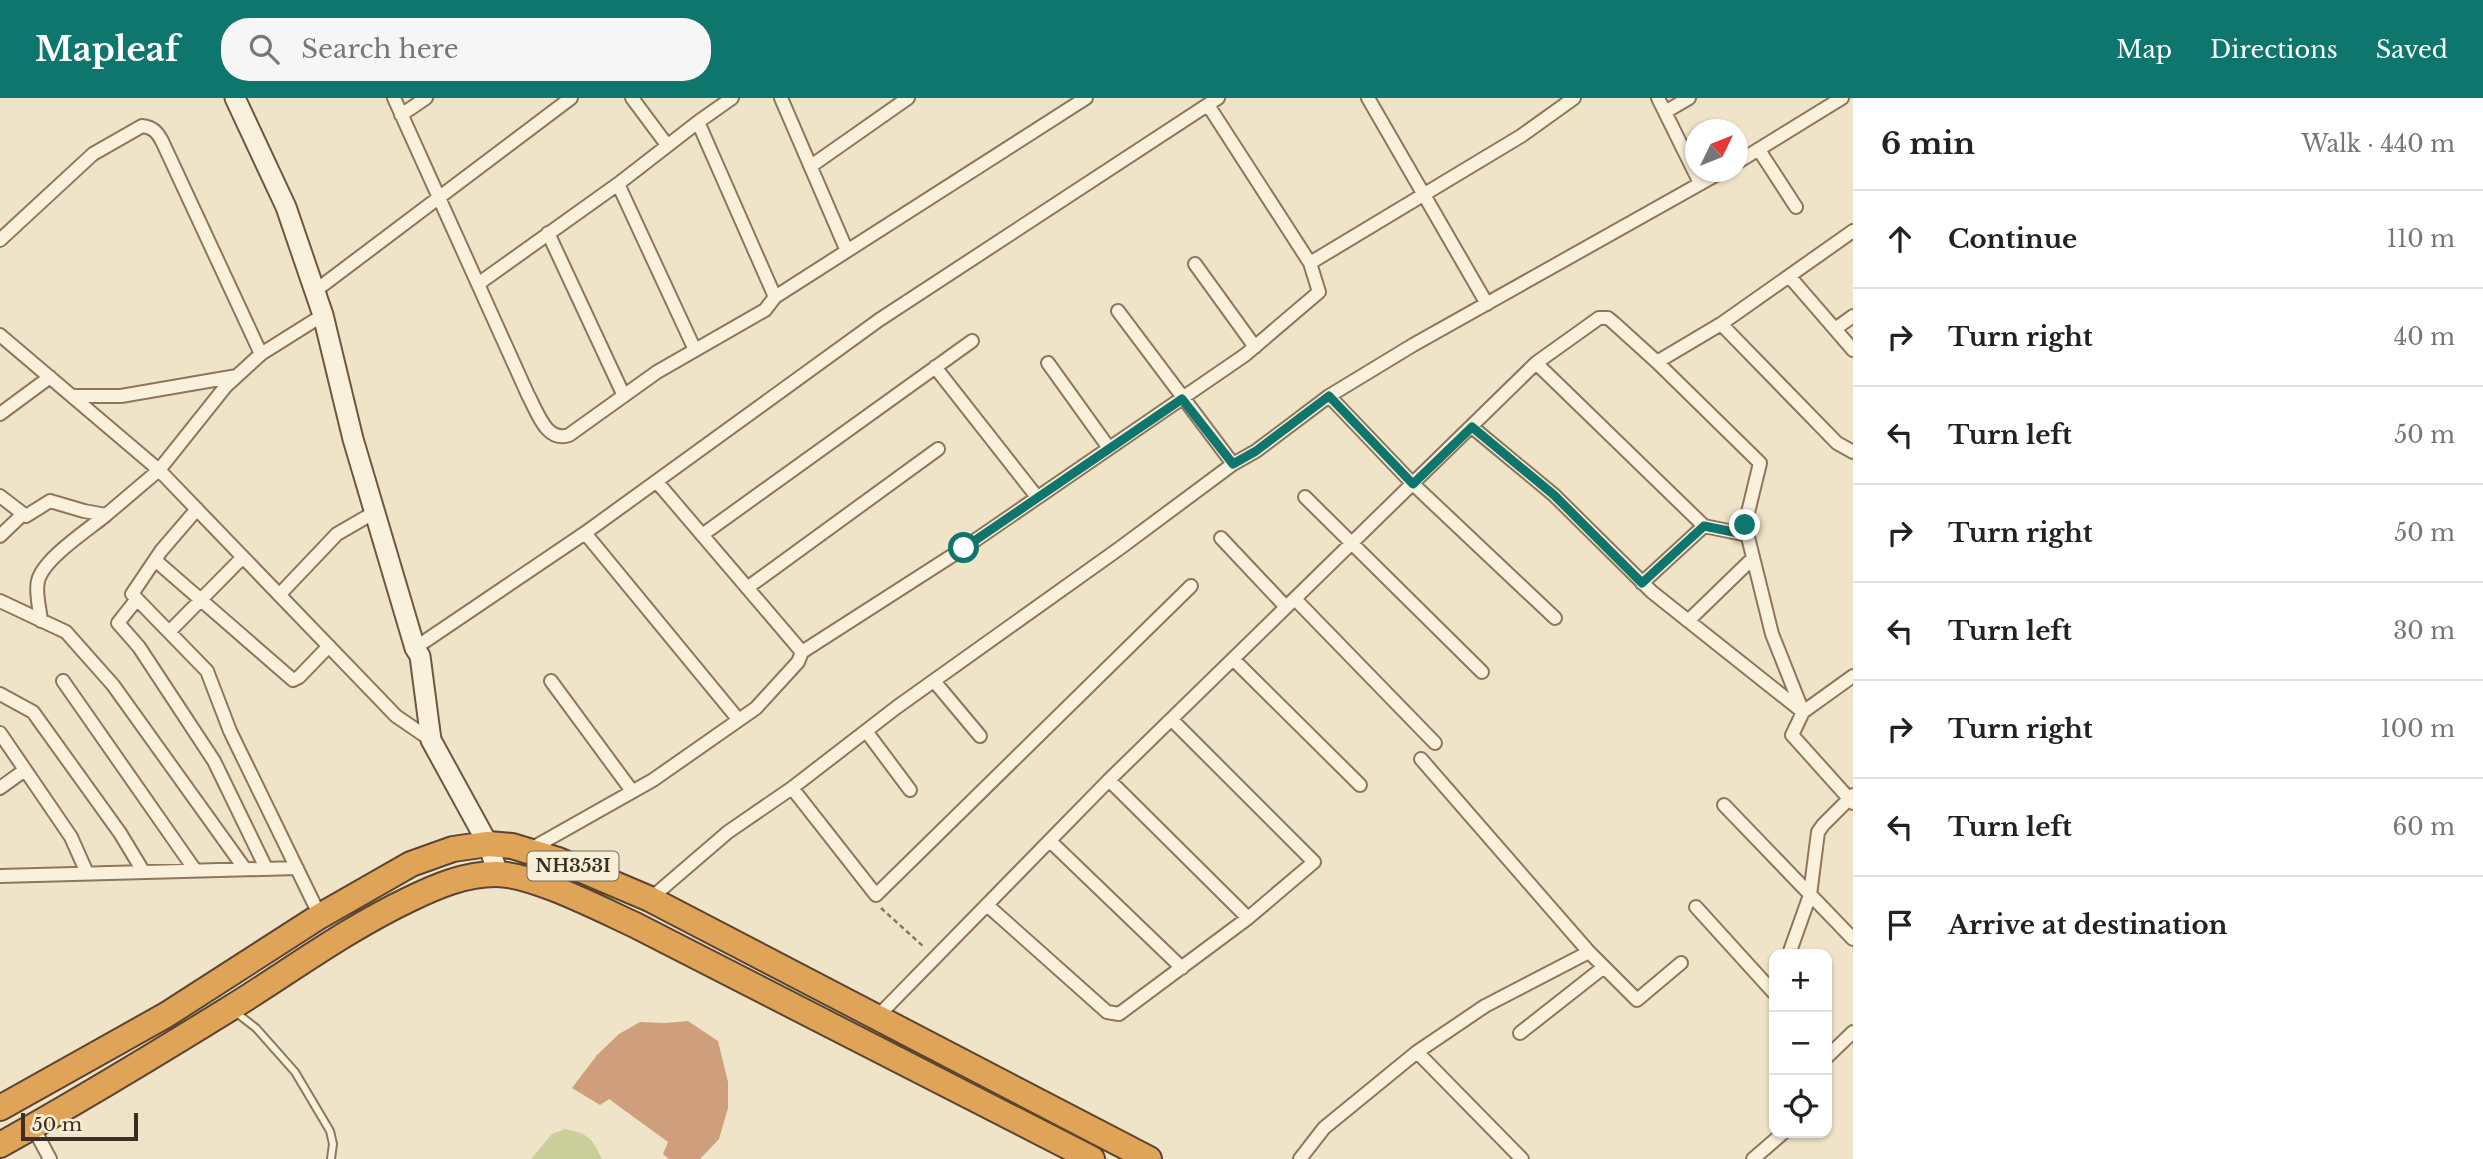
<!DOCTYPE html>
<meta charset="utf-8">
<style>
:root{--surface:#fff;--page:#f6f6f6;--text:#222;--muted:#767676;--line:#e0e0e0;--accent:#0f766e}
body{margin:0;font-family:"Libre Baskerville",serif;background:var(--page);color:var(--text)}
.controls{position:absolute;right:21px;bottom:21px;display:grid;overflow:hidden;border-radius:14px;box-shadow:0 2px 5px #0004}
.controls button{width:63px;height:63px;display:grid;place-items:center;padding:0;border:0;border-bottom:2px solid var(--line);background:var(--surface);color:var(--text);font:35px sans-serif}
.compass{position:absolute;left:1685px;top:21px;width:63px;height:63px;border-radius:50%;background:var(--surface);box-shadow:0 2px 5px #0004;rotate:47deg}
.scale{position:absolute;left:21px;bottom:18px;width:117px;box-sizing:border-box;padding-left:7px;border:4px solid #3d2e20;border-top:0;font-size:19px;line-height:24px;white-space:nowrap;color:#3d2e20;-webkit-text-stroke:5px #f7eed8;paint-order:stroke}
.stop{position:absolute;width:21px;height:21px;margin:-16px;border:5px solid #0f766e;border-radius:50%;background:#fff}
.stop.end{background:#0f766e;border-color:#fff;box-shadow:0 2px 7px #0008}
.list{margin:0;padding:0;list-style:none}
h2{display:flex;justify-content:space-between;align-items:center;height:91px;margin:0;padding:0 28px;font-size:30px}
h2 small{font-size:23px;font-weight:400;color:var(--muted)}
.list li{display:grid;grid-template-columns:46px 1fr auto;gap:21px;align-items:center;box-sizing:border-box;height:98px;padding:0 28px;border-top:2px solid var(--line)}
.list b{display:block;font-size:26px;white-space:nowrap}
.list em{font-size:23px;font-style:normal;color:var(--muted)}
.icon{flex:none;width:38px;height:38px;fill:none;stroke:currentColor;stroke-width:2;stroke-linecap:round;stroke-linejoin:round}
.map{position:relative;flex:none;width:1853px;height:1061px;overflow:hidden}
header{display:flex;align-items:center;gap:42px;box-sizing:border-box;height:98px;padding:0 35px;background:var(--accent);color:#fff}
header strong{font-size:33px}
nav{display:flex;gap:38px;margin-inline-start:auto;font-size:24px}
.search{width:490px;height:63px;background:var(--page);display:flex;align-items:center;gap:18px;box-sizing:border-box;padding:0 24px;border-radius:28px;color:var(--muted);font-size:26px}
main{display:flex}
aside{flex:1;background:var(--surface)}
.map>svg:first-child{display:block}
</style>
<header>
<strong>Mapleaf</strong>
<div class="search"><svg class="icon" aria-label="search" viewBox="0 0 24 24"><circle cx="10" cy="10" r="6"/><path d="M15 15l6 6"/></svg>Search here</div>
<nav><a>Map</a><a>Directions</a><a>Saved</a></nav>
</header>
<main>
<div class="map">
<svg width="1853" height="1061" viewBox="0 0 1853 1061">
<rect width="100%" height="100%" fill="#f0e4c8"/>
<path fill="#c9cf9b" d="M565 1031C589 1036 591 1039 602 1061H531L552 1036Z"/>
<path fill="#cf9f7d" d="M688 923 718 943 728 984V1010L719 1041 700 1061H669L663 1056 668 1044 609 1001 600 1007 572 990 597 957 619 936 640 924 665 925Z"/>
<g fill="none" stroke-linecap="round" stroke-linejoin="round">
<defs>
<path id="lane" d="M234 913 256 930 295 974 330 1033 333 1046 331 1061"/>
<path id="street" d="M394 0 528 297C537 313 546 345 569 337L657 274 765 212 775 199
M632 0 667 47
M732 0 698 24 775 199 1086 0
M781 0 847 153
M1368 0 1487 206
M1658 0 1700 85
M1208 7 1310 165
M1665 14 1689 0
M401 17 426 0
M1759 52 1796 109
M1738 64 1842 0
M811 68 908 0
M618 86 695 252
M548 135 624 298
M0 142 93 56 142 28C153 29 157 34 162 43L261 256
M1195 166 1255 249
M1789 178 1853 252
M478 186 618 86 698 24
M315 193 571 0
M1118 213 1233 366
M1721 226 1837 345 1853 354
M1835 231 1853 218
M0 237 159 372 396 618 431 642
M1657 264 1760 365 1745 427 1772 536 1803 614 1792 637 1853 705
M1048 265 1109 350
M1536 265 1704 428 1748 437
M935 269 1037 399
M73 298H121L237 278
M1329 298 1413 386 1555 520
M0 316 50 279
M1472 329 1554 397 1652 494 1803 614 1853 578
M0 398 26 418 50 403 84 413 106 417 159 372 226 288 261 256 323 217
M1305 399 1482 574
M197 411 161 453 132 496 207 573 230 633 320 818
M585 435 738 621
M702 437 972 243
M0 438 23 416
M1221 440 1286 509
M155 462 293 582 299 579 329 548
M1642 485 1704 428
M747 490 938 351
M279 497 337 436 375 414
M137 501 118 525 139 549 214 663 266 770
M1295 501 1435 645
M0 503 66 534 113 587 245 771
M41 523C40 511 35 495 38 483 43 461 88 432 106 417
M1688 523 1753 460
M169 534 243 459
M415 550 585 435 879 222 1218 0
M802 554 964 450 1245 257 1319 194 1310 165 1521 38 1574 0
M1233 561 1360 687
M63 583 195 772
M551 583 632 693
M934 583 980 638
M0 596 33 614 120 735 143 773
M866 633 910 692
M0 635 71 739 87 775
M1109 682 1248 820
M0 690 25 672
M792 690 876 797 1191 488
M1724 707 1853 841
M1050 743 1182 870
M529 752 653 682 756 610 798 564 802 554 657 384
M0 778 297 770
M650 801 728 734 792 690 897 609 1120 450 1233 366 1256 353 1329 298 1413 247 1721 74
M987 807 1107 914 1119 916 1248 820 1314 764 1172 622
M1696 809 1774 895
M1589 854 1637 902 1681 865
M1789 856 1810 797 1818 734 1823 727 1853 697
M876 920 1109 682 1536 265 1599 220H1608L1614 225 1657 264 1721 226 1853 133
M1520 935 1604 869
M1417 954 1485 908 1589 854 1421 661
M1827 959 1853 934
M33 1029 50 1061
M1300 1061 1324 1030 1417 954 1522 1061
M1753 1061 1783 1035"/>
<path id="secondary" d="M235 0 286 109 323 217 353 341 415 550 420 558 431 642 488 746 498 776"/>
<path id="highway" d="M0 1010 166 917 320 818 411 766 453 751 488 746 512 748 558 762 650 801 1149 1061
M0 1047C77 1004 153 958 229 911 289 874 345 832 410 801 437 788 465 776 496 776 533 776 600 811 635 827L1092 1061"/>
</defs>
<use href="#lane" stroke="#8d765c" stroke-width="10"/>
<use href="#street" stroke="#8d765c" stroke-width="16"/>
<use href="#secondary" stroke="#6f573f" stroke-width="23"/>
<use href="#highway" stroke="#5b4430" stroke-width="28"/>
<path stroke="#8d765c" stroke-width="2.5" stroke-dasharray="5 3.5" stroke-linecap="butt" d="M881 810 925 850"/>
<use href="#lane" stroke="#faf1dc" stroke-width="6"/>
<use href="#street" stroke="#faf1dc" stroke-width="12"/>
<use href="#secondary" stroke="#faf1dc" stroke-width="19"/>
<use href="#highway" stroke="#e0a458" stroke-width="24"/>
</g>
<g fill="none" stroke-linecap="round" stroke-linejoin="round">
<path stroke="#0f766e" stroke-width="9" d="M964 450 1182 301 1233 366 1256 353 1329 298 1413 386 1472 329 1554 397 1642 485 1704 428 1748 437 1745 427"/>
</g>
<g text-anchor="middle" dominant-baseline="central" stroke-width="7" stroke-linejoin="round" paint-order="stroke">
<rect fill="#f7eed8" stroke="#756857" stroke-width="2" x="527.5" y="753.5" width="91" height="29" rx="5"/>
<g font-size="18" font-weight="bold" fill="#3d2e20">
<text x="573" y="768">NH353I</text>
</g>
</g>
</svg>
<div class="controls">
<button>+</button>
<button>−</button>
<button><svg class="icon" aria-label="locate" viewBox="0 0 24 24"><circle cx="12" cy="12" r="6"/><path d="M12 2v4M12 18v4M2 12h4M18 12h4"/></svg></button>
</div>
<svg class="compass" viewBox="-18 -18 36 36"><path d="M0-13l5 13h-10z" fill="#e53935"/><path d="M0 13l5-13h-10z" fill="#767676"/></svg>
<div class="scale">50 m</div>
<div class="stop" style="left:964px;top:450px"></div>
<div class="stop end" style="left:1745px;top:427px"></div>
</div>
<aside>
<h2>6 min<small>Walk · 440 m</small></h2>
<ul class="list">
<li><svg class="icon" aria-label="ahead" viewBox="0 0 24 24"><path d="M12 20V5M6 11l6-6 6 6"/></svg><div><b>Continue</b></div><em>110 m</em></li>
<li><svg class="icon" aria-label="right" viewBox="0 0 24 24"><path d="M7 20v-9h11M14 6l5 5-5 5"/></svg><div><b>Turn right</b></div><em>40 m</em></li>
<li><svg class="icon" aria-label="left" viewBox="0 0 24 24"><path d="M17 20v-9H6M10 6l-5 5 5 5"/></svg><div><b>Turn left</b></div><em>50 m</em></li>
<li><svg class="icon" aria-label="right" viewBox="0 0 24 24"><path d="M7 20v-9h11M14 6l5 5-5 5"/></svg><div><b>Turn right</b></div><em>50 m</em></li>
<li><svg class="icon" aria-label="left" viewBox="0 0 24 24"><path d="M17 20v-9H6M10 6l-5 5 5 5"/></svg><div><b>Turn left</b></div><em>30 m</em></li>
<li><svg class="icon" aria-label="right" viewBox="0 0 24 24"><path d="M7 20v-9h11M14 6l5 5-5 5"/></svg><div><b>Turn right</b></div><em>100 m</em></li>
<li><svg class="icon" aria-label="left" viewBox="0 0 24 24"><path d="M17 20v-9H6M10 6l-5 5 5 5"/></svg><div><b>Turn left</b></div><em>60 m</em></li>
<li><svg class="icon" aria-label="arrive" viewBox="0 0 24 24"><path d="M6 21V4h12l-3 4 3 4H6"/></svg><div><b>Arrive at destination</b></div></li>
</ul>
</aside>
</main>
